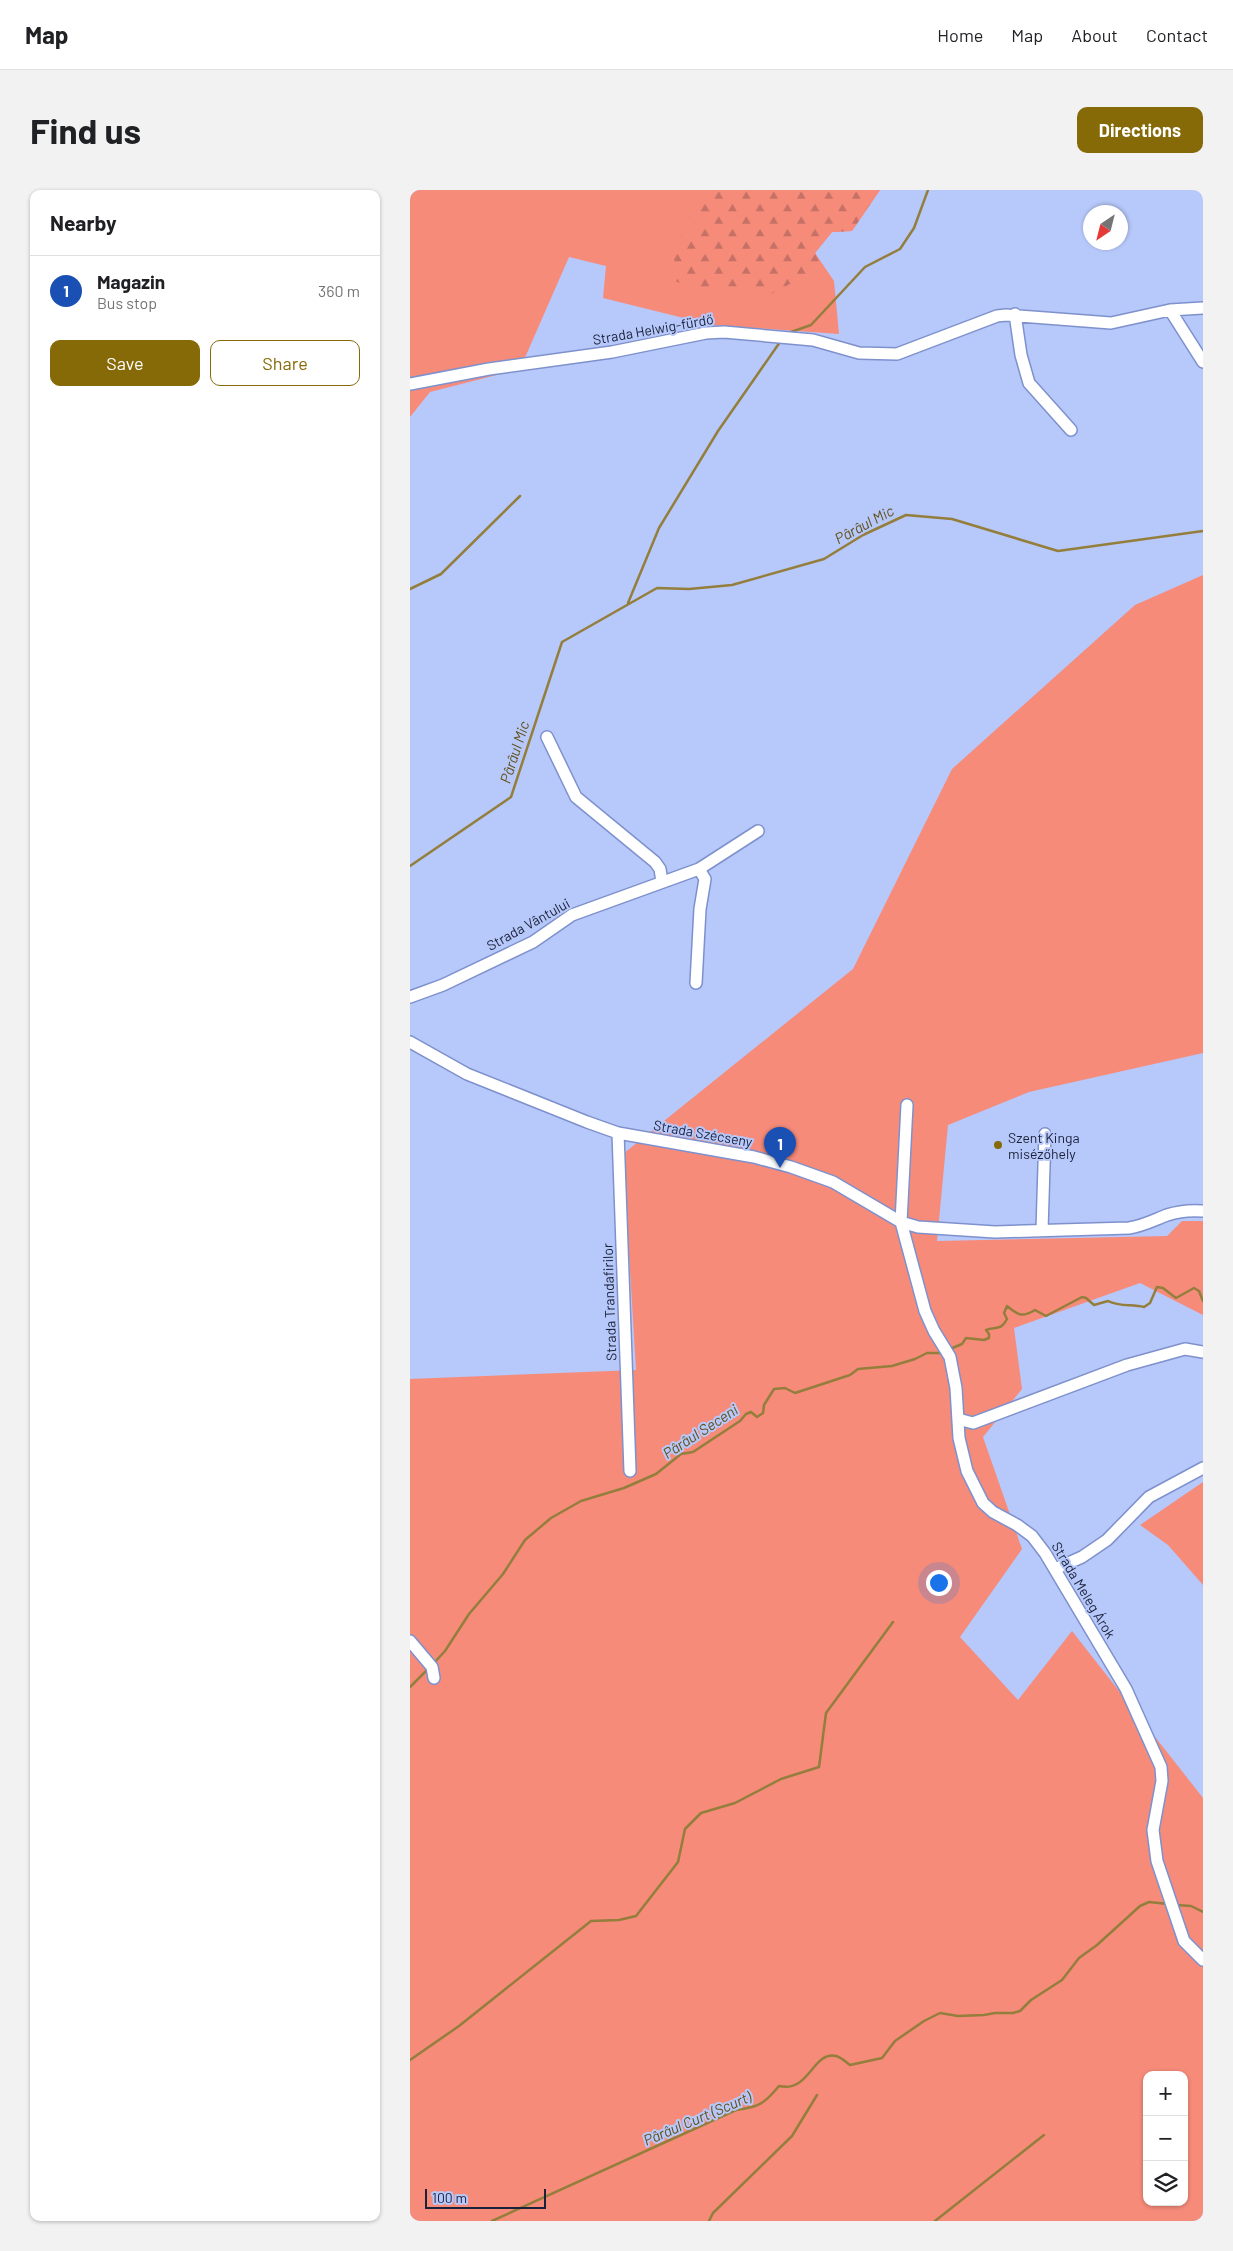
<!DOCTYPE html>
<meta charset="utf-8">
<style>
:root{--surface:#fff;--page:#f2f2f2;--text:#202124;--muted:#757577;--line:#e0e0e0;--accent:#866a07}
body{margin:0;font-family:Barlow,sans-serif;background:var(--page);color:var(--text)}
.controls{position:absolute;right:15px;bottom:15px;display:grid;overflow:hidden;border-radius:10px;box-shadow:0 1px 4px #0004}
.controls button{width:45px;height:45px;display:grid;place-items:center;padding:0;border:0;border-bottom:1px solid var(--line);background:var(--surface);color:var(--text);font:25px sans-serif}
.compass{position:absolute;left:673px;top:15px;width:45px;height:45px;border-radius:50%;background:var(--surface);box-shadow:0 1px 4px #0004;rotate:215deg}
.scale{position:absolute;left:15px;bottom:12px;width:121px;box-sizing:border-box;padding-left:5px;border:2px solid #1a2139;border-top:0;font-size:14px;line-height:18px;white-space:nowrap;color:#1a2139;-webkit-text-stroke:4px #b7c8fa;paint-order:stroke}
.you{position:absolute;left:528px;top:1392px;width:18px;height:18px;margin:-12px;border:4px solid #fff;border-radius:50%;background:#1a73e8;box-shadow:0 0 0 8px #1a73e833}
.badge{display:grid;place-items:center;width:32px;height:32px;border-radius:50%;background:var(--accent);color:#fff;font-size:16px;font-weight:700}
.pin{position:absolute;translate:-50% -41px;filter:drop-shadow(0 1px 2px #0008)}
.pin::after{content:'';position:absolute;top:26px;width:18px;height:15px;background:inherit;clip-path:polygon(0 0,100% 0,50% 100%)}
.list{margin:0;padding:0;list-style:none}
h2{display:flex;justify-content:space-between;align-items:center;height:65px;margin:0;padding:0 20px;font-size:21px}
h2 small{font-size:16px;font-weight:400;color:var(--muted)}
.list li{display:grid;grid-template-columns:32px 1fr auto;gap:15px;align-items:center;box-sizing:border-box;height:70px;padding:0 20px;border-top:1px solid var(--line)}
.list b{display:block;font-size:19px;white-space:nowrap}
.list p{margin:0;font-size:16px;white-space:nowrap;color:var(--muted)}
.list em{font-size:16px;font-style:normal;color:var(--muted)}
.actions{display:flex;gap:10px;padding:15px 20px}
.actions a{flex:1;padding:11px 0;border:1px solid var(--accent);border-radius:10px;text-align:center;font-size:18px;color:var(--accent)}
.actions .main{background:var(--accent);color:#fff}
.icon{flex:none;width:28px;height:28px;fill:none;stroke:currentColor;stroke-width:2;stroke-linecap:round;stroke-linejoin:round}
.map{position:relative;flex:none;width:793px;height:2031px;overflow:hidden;border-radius:10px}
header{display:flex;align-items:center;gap:30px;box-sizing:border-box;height:70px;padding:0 25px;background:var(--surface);border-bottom:1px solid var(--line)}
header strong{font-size:24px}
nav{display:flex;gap:28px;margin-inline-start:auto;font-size:18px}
.intro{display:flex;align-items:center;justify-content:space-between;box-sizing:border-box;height:120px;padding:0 30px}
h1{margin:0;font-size:35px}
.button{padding:12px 22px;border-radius:10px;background:var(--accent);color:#fff;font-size:18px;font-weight:700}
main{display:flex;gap:30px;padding:0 30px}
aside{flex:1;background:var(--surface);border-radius:10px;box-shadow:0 1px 4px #0004}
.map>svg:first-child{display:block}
</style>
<header>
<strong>Map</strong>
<nav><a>Home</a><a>Map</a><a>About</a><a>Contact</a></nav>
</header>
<div class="intro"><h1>Find us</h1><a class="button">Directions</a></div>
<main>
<aside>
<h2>Nearby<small></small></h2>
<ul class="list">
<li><span class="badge" style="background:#1a4fb4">1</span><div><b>Magazin</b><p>Bus stop</p></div><em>360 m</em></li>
</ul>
<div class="actions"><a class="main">Save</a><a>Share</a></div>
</aside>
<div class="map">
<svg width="793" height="2031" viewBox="0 0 793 2031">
<defs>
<pattern id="forest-firs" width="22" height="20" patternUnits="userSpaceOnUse" patternTransform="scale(1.25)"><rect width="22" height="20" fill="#f68b7a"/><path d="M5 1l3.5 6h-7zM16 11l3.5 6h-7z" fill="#c67165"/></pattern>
</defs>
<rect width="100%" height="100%" fill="#b7c8fa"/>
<path fill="#f68b7a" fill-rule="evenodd" d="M0 0H470L442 41 422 42 405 63 424 91 429 144 302 135 193 108 196 76 159 67 110 179 20 202 0 227Z
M793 385V863L619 902 538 935 527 1051 757 1046 772 1031H793V1125L730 1093 604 1138 612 1199 573 1247 612 1359 550 1447 608 1510 662 1441 793 1608V2031H0V1189L226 1180 213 964 443 779 542 579 725 415ZM737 1885H774V2012H737Z
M793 1292V1395L758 1355 730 1335Z"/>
<path fill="url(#forest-firs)" d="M308 0H470L442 41 422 42 405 63 409 71 394 86 360 105 324 97 285 99 260 89 265 72 255 52 285 41 286 11Z"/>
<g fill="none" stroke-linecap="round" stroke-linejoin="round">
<path stroke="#947e3c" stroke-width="2.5" d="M378 143 401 135 455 77 490 59 504 38 518 0
M0 399 31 384 110 306
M218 413 249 338 308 241 370 152
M0 676 101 607 152 452 247 398 279 399 322 395 414 369 453 345 496 325 542 329 648 361 793 341
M540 1159 552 1154 556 1148 574 1150 579 1148V1144L576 1140C585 1136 590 1142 597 1129L594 1123 597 1116C608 1125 612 1128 625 1120L636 1126 672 1107 676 1108 684 1115 698 1111C710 1117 722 1114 734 1117L740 1113 747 1097 753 1098 766 1108 784 1098 789 1101 793 1111
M23 1474 35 1461 59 1424 93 1384 115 1350 141 1328 171 1311 214 1298 246 1284 271 1264 283 1262 330 1231 336 1224 341 1222 347 1227 353 1223 354 1215 364 1199 375 1198 385 1203 440 1185 448 1179 482 1176 505 1169 517 1163H533
M0 1497 19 1478
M766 1715 781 1716 793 1722
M0 1870 49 1836 181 1731 209 1730 226 1726 268 1672 275 1639 291 1623 325 1613 371 1589 409 1577 416 1523 483 1432
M82 2031 326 1920C349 1917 354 1914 369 1896 400 1903 402 1861 426 1866 431 1867 436 1872 440 1875L472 1868 485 1851 514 1831 530 1823 548 1826 574 1825 585 1823H603L610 1821 621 1810 652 1790 669 1768 687 1755 730 1716 739 1712 758 1714
M299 2031 303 2023 382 1946 407 1905
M525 2031 634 1945"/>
<defs>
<path id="minor" d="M760 120 793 172
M605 124 611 165 619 193 661 240
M0 194 79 179 202 162 296 143 314 142 403 150 449 163 487 164 587 126 596 125 701 133 760 120 793 118
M137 547 166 607 245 672 250 679 252 692
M286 793 290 719 295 689 289 679
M0 807 33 795 123 752 162 725 289 679 348 641
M0 852 57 884 177 932 208 943 344 967 381 977 423 992 491 1032 508 1037 585 1042 719 1038C733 1036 744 1030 757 1025 769 1021 781 1020 793 1021
M497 915 491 1032 515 1121 524 1141 540 1167 546 1198 549 1248 557 1281 573 1313 583 1322 607 1335 622 1346 635 1363 716 1499 751 1577 752 1591 743 1640 747 1671 774 1751 793 1770
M208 943 220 1281
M632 1040 635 944
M548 1229 563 1233 717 1175 775 1159 793 1162
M645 1379 672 1367 697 1350 739 1307 793 1278
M0 1451 22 1477 24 1488"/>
</defs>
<use href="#minor" stroke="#7e91cd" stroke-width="14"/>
<use href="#minor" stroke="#fff" stroke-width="11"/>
</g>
<circle fill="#866a07" stroke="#b7c8fa" stroke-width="2" cx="588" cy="955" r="5"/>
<g text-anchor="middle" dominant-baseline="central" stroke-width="4" stroke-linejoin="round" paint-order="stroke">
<g font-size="14" fill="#1a2139" stroke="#b7c8fa">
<text transform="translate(243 139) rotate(-10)">Strada Helwig-fürdő</text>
<text transform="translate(118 734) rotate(-29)">Strada Vântului</text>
<text transform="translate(293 943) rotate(10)">Strada Szécseny</text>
<text transform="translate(199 1112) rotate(-92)">Strada Trandafirilor</text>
<text transform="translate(674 1400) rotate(59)">Strada Meleg Árok</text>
</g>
<g font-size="14" fill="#1a2139" stroke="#b7c8fa" text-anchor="start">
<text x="598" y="947">Szent Kinga<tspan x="598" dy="16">misézőhely</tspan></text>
</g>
<g font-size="15" font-style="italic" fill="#63511a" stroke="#b7c8fa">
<text transform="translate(454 334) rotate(-28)">Pârâul Mic</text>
<text transform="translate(104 562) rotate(-72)">Pârâul Mic</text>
<text transform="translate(290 1241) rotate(-33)">Pârâul Seceni</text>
<text transform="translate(287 1928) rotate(-23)">Pârâul Curt (Scurt)</text>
</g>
</g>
</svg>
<div class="controls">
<button>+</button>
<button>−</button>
<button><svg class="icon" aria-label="layers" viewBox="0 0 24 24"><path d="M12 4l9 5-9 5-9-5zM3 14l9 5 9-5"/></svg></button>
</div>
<svg class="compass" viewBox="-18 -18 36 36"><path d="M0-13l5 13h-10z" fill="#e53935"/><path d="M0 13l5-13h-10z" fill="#757577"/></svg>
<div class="scale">100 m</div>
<div class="you"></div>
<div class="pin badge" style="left:370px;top:978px;background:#1a4fb4">1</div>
</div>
</main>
